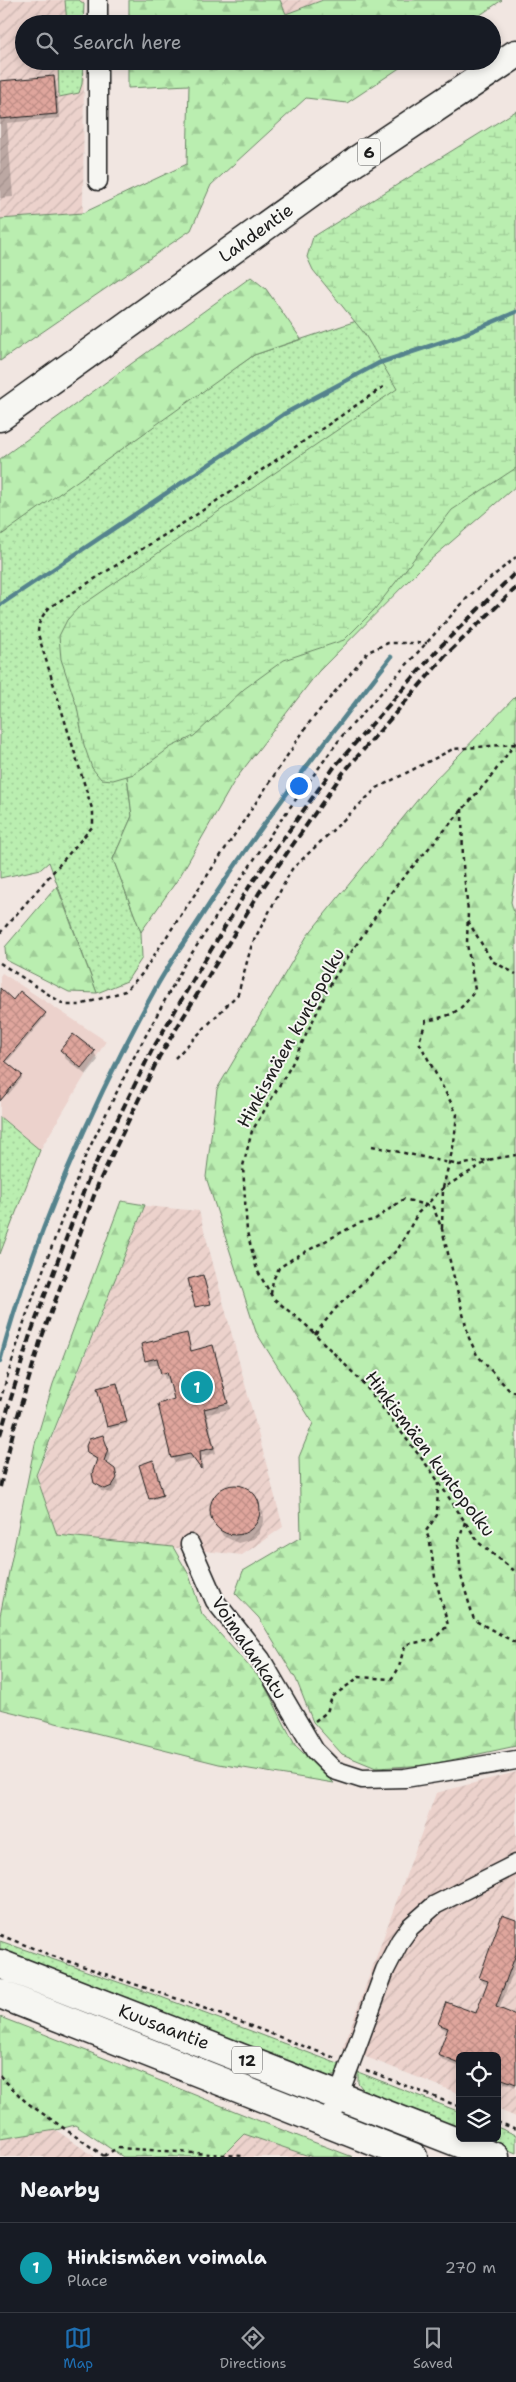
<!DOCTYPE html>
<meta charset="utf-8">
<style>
:root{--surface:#171b24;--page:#20242c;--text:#f1f3f6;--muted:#9ea1a6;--line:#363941;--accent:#1f6fb2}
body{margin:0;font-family:"Shantell Sans",sans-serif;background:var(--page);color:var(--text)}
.controls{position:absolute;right:15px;bottom:15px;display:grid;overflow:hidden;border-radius:8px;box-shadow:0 2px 8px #0003}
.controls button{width:45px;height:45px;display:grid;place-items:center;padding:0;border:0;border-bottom:1px solid var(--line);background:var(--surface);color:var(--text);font:25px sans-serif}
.you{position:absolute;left:298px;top:785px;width:18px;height:18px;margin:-12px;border:4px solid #fff;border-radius:50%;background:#1a73e8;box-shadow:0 0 0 8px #1a73e833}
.badge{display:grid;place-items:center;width:32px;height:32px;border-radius:50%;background:var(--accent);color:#fff;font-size:16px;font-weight:700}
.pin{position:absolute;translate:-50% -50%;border:2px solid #fff;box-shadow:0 1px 5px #0006}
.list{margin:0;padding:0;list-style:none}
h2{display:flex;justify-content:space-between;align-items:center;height:65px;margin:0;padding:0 20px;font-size:21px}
h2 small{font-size:16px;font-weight:400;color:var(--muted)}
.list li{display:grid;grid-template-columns:32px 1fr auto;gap:15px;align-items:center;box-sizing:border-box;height:90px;padding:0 20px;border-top:1px solid var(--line)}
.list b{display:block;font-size:19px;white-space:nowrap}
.list p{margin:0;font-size:16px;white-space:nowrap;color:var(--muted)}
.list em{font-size:16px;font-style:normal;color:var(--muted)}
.icon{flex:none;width:28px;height:28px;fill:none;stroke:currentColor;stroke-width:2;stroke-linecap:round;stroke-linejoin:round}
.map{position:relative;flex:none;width:516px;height:2157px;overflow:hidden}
.search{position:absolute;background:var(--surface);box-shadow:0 2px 8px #0003;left:15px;right:15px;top:15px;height:55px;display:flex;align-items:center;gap:12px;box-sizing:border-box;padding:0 18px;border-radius:28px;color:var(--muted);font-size:19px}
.sheet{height:155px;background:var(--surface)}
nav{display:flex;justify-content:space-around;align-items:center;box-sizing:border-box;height:70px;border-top:1px solid var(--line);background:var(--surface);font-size:14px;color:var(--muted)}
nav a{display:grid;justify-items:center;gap:2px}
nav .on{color:var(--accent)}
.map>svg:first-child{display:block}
</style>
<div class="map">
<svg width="516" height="2157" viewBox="0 0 516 2157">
<defs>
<pattern id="industrial-furrows" width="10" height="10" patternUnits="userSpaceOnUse" patternTransform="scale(1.25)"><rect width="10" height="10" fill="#ecd2cc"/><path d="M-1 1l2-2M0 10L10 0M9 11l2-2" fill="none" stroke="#cab4af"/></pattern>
<pattern id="grass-dots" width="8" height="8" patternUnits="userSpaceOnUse" patternTransform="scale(1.25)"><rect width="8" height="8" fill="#baeeb0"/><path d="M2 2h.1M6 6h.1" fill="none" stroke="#9fcc97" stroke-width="1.8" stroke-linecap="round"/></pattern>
<pattern id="forest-firs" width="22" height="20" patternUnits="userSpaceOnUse" patternTransform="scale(1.25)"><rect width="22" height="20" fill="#baeeb0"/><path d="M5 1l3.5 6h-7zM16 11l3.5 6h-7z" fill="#9fcc97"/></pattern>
<pattern id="wetland-marsh" width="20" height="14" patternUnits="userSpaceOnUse" patternTransform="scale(1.25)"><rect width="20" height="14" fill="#baeeb0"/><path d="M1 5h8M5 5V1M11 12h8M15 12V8" fill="none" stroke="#9fcc97"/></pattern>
<pattern id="building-cross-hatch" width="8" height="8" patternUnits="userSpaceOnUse" patternTransform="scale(1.25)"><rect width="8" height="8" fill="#dfa59c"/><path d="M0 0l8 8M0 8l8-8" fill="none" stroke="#bf8d86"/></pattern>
</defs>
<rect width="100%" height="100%" fill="#f1e6e1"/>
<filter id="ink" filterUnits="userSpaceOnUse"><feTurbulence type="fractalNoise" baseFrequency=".02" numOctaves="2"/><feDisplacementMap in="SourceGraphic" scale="10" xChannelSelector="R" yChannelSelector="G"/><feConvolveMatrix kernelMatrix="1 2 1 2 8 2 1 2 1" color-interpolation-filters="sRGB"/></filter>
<g filter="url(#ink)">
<path fill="#ecd2cc" d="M2 973 106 1041 40 1150 0 1117V976Z"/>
<path fill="url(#industrial-furrows)" d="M0 0H84V24H24V61H84L83 213 0 219Z
M280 0H323L286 14Z
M145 1206 199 1211 283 1527 242 1555 57 1535 37 1476Z
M516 1772V2117L497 2109V2056H460V2094L343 2048 436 1793Z
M56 2130 95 2157H0V2139Z
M244 2134 283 2146 312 2157H221Z"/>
<path fill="url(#grass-dots)" stroke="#6b8566" d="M65 0H79L84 4 83 24H67Z
M58 61H83L82 84 79 93 59 97Z
M516 268 126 767 132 816 113 859 141 932 142 958 127 981 97 993 49 862 41 869 0 878V532L254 355Z
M0 1117 40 1150 0 1254Z
M0 1941 161 1997 341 2065 334 2076 319 2077 0 1950Z
M358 2072 460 2112V2131L365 2092 358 2083Z
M497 2127 516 2135V2153L479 2138H497Z"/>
<path fill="url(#forest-firs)" stroke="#6b8566" d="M129 0H280L286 14 323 0H502L467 24H129Z
M128 61H410L347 103 306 98 211 185 191 230 0 361V219L83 213 187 164 189 85 128 88Z
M251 277 266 289 301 339 254 355 0 536V459Z
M516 358V486L422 567 318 672 235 780 180 876 141 932 113 859 132 816 126 767Z
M516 696V871L511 902 516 920V1746L428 1765 376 1768 342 1754 313 1722 296 1679 259 1618 235 1593 243 1571 301 1537 299 1457 313 1423 256 1332 206 1177 217 1089 307 936 428 787Z
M57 886 97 993 69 992 6 960 5 947Z
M121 1201 145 1205 36 1475 57 1535 173 1547 189 1575 202 1614 263 1682 295 1745 334 1783 219 1764 0 1709V1616L35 1444 53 1384Z
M0 2017C118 2062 234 2113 353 2157H312L244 2134 221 2157H123L75 2125 56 2130 0 2139Z"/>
<path fill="url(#wetland-marsh)" stroke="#6b8566" d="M516 111V468L452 510 374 610 344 640 284 660 244 689 194 736 171 747 134 774 113 780 101 779 92 768 84 745 77 707 61 659 59 636 67 620 78 608 397 389 364 333 313 270 307 257 313 237Z"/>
<path fill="#0003" d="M53 77 56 83 60 118 7 123 13 197 0 198V82Z
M0 997 46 1016 6 1063 22 1078 8 1095 0 1088Z
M61 1051 94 1052 98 1060 86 1075 66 1059Z
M186 1334 192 1352 213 1347 230 1409 207 1414 216 1453 202 1456 203 1471 194 1458 175 1463 172 1458 159 1405 176 1400 170 1378 165 1379 160 1364 149 1366 142 1345Z
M117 1386 127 1424 110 1429 98 1389Z
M103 1437 110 1455 107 1465 114 1470 119 1484 112 1493 101 1491 94 1474 98 1462 89 1453Z
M154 1464 163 1497 151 1500 150 1498Z
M233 1486 248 1490 258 1502 260 1516H262L261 1508 263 1511 264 1519 259 1534 253 1539 238 1543 223 1536 211 1514 214 1498 219 1492Z
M516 1922V1964L499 2010 516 2016V2087L497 2080V2056H460V2067L442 2060 439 2055 449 2031 442 2028 439 2024 476 2015 488 1984 483 1982 481 1978Z"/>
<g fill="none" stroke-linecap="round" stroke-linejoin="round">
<path stroke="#54838d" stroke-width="4.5" d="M0 605 284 414 379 363 460 336 516 312
M0 1361C33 1238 92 1104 153 993 167 966 185 942 201 917 259 826 325 742 391 657"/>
</g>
<path fill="url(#building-cross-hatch)" stroke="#1c1c1c" d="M54 76 57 114 0 119V81Z
M0 988 13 1000 20 991 46 1013 5 1061 22 1075 0 1101Z
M73 1034 95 1051 81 1068 60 1050Z
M203 1275 211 1304 195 1307 188 1279Z
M187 1333 191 1351 213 1345 228 1403 204 1409 214 1448 200 1451 201 1469 190 1454 171 1458 158 1404 174 1399 167 1372 161 1374 157 1358 145 1361 141 1344Z
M117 1383 127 1422 107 1427 97 1388Z
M103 1435 108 1449 104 1461 115 1469 117 1478 112 1486 105 1489 94 1483 92 1474 97 1459 87 1453 86 1446 89 1439Z
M153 1460 163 1495 149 1499 139 1465Z
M210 1510a25 25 0 1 1 50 0a25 25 0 1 1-50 0Z
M502 1915 516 1920V1954L496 2007 516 2015V2084L497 2077V2056H460V2064L438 2055 448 2028 438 2024 446 2002 476 2013 488 1981 479 1978Z"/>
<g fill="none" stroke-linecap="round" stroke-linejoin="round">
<defs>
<path id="minor" d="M98 0V24
M98 61V181
M190 1544 215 1601 261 1659 315 1751 334 1770 362 1779 405 1778 516 1760
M328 2124 385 1970 400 1941 410 1927 435 1905 516 1864"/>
<path id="primary" d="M0 1964 495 2157
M0 1994 413 2157"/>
<path id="trunk" d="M0 417 356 161 516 54"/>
</defs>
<use href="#minor" stroke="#1c1c1c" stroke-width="21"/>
<use href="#primary" stroke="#1c1c1c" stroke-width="31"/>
<use href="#trunk" stroke="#1c1c1c" stroke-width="31"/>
<path stroke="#1c1c1c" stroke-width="2.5" stroke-dasharray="4 4" stroke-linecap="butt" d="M516 742 490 778 395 887 332 981 291 1066 252 1131 243 1166 247 1232 257 1270 273 1298 307 1326 364 1384 432 1472 479 1543 516 1572
M462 809 463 865 468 911
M468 921 492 961 516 974
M0 933 93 826V812L38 634C38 621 42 616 50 607L193 517 383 387
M0 963 65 1005H80L125 991 141 975 309 723 353 670 368 652 388 643H427
M175 1058 238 994 252 944 292 869 377 788 453 749 515 744
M372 1146 459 1165 516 1155
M442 1228 443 1188 454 1143 457 1114 419 1042 426 1021C453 1015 460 1013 475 990L467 944 468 911
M271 1294 273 1280 279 1268 292 1259 359 1223 374 1220 404 1199 433 1207 442 1229 469 1338 477 1355 510 1391 516 1392
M315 1334 336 1308 398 1249 418 1213 443 1188 491 1159
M0 1401 25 1319 85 1157 132 1061 184 965 275 828 342 736 469 596 516 557
M465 1522 458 1543 461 1576 474 1620 516 1643
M315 1721 327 1712 332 1697 359 1677 391 1679C404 1665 398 1658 407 1644L433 1640 448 1625 435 1577 430 1542 426 1531 437 1515 438 1482
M0 1935 50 1955 198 2006 335 2058
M366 2070 460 2107
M0 2076 26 2102 104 2156
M497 2122 516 2129
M104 2156 117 2148 242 2156"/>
<use href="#minor" stroke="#f6f6f2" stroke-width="18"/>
<use href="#primary" stroke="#f6f6f2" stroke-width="28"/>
<use href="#trunk" stroke="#f6f6f2" stroke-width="28"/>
<path stroke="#1c1c1c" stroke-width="4" stroke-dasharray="8 4" stroke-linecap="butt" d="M0 1435 29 1338 89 1177 151 1052 200 968 249 887 335 766 441 646 516 572
M0 1487 14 1428 40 1342 99 1182 159 1057 259 893 343 773 448 653 516 588"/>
</g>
</g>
<g text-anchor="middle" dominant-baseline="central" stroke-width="4" stroke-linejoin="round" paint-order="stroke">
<g fill="#f6f6f2" stroke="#5d5d5c" stroke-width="1">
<rect x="358" y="138.5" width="22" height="27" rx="4"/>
<rect x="232" y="2046.5" width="30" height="27" rx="4"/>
</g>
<g font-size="16" font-weight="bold" fill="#1c1c1c">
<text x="369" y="152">6</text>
<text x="247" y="2060">12</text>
</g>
<g font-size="18" fill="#1c1c1c" stroke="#f6f6f2">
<text transform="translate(256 233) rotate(-36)">Lahdentie</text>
<text transform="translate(291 1038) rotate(-61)">Hinkismäen kuntopolku</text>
<text transform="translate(430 1454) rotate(53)">Hinkismäen kuntopolku</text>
<text transform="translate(249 1648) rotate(56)">Voimalankatu</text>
<text transform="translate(164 2027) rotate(21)">Kuusaantie</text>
</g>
</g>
</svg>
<div class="controls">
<button><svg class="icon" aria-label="locate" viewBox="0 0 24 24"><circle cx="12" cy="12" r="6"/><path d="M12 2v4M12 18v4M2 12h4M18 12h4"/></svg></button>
<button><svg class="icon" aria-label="layers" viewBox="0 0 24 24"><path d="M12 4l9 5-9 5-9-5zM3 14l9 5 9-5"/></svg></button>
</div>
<div class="you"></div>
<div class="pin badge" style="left:197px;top:1387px;background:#0f9aa8">1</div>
<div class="search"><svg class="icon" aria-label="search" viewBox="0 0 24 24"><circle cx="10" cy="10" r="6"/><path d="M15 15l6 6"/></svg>Search here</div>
</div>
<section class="sheet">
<h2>Nearby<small></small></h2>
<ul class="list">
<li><span class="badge" style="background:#0f9aa8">1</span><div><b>Hinkismäen voimala</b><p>Place</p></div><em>270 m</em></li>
</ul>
</section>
<nav>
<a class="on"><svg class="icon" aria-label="map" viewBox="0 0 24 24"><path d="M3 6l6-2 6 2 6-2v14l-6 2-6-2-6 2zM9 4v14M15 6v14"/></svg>Map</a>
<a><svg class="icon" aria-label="directions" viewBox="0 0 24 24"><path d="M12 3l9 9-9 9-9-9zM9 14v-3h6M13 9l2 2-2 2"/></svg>Directions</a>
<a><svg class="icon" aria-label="saved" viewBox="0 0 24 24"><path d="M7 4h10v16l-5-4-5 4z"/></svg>Saved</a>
</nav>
